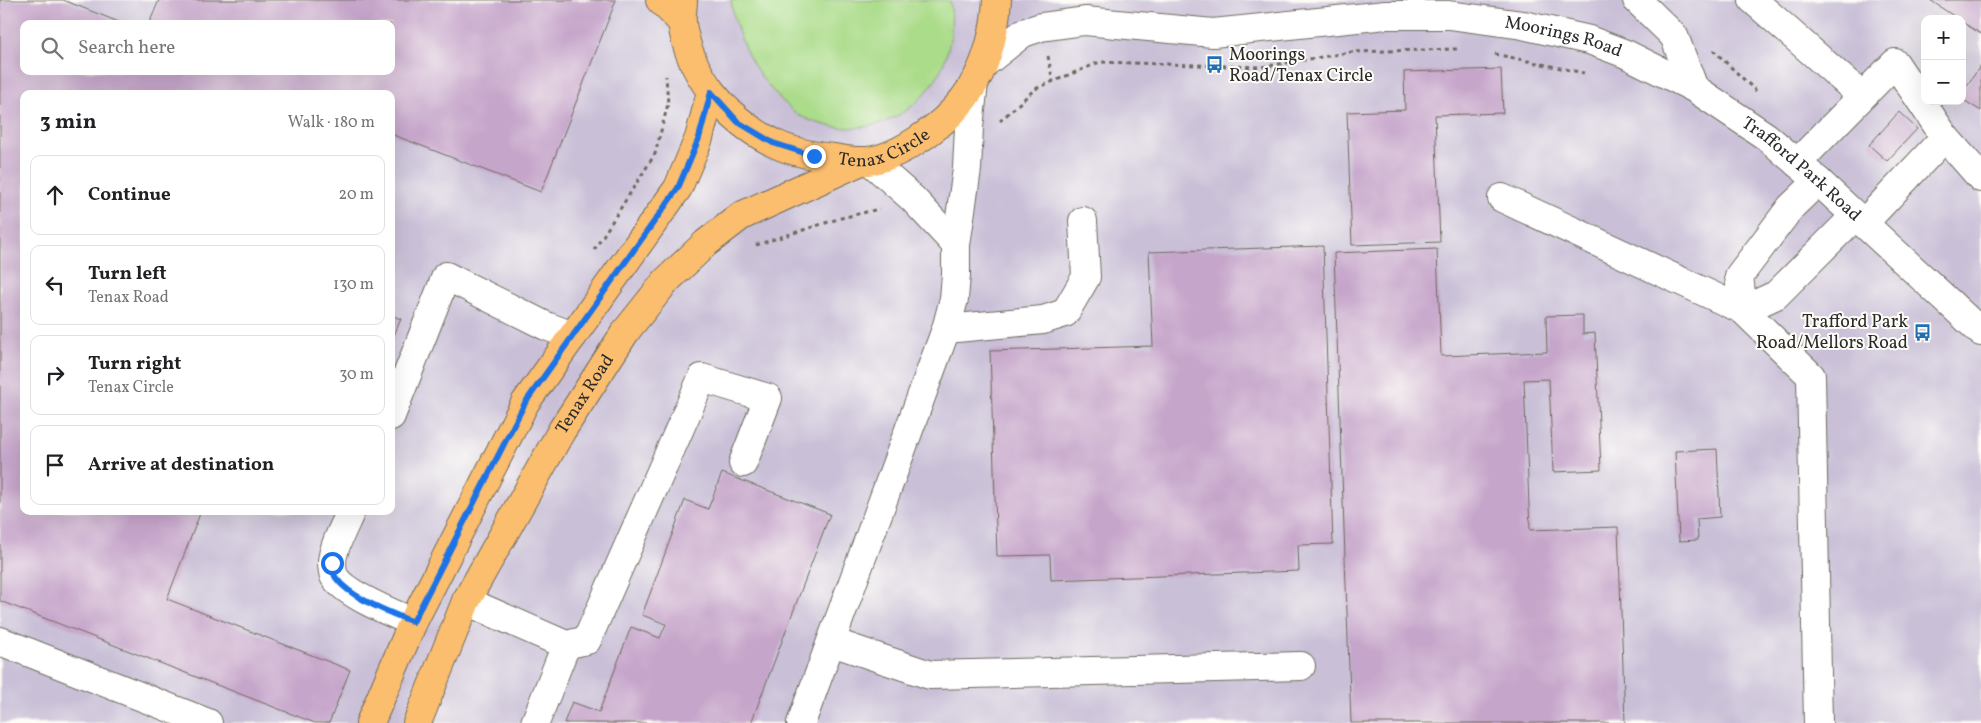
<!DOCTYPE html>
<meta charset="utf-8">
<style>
:root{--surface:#fff;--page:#f6f6f6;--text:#202124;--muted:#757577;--line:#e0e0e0}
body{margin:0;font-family:Vollkorn,serif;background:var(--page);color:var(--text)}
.controls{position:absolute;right:15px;top:15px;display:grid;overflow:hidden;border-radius:10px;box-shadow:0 5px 20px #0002}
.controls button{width:45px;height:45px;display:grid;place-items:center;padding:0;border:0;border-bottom:1px solid var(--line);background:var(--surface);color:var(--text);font:25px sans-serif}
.stop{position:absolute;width:15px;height:15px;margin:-11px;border:4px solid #1a73e8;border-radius:50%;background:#fff}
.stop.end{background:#1a73e8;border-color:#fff;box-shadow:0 1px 5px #0008}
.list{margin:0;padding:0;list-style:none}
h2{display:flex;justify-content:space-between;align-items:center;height:65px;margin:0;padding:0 20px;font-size:21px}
h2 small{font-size:16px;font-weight:400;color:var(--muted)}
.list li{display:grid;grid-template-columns:32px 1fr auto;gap:15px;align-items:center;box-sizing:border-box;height:80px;margin:0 10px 10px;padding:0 10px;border:1px solid var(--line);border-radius:10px}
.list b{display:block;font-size:19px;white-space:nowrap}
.list p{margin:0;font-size:16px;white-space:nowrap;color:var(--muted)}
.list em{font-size:16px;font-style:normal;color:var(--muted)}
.icon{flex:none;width:28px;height:28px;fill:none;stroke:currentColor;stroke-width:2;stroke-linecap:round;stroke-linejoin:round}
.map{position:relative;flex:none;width:1981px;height:723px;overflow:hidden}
.search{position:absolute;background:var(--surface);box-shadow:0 5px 20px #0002;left:20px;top:20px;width:375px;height:55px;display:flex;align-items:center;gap:12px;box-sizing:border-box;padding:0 18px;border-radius:10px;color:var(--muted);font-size:19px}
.panel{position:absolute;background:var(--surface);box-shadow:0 5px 20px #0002;left:20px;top:90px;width:375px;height:425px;border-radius:10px}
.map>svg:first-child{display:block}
</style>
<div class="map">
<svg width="1981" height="723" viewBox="0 0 1981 723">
<rect width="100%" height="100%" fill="#fdfcf7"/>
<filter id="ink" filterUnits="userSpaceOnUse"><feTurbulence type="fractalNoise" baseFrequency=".02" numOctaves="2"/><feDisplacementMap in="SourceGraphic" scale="10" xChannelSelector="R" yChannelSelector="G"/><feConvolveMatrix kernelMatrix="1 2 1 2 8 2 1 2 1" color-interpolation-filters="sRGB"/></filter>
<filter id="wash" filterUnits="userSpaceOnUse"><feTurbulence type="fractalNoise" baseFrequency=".0096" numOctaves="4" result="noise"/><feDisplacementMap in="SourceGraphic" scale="20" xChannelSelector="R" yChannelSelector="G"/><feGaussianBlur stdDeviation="1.12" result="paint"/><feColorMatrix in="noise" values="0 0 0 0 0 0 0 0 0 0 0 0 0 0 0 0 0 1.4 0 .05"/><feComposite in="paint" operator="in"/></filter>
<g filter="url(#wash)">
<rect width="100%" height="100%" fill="#eae1bf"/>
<path fill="#c9bfd7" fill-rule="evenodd" d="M0 0H1981V723H0ZM1925 19H1962V101H1925ZM24 24H391V71H24ZM24 94H391V511H24Z"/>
<path fill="#abdc8a" stroke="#6b845a" d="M731 0H950C964 88 885 155 802 117 796 115 791 109 787 105 757 79 736 40 731 0Z"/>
<g id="blocks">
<path fill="#c6a5ca" d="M0 0H63L124 24H24V71H391V24H149L159 0H616L541 192 391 134V94H24V511H201L167 599 350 670 329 723H315L0 601Z
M1930 0H1981V34L1962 22V19H1958Z
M1981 65V111L1962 99V93Z
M1501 69 1503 113 1435 115 1440 242 1352 245 1347 112 1405 110 1404 72Z
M1899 112 1917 129 1887 161 1869 145Z
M1323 246 1333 544 1298 545 1299 571 1051 580 1050 555 997 556 990 351 1153 346 1149 252Z
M1437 249 1441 356 1547 352 1546 316 1583 315V334L1595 333 1601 470 1553 472 1549 379 1524 380 1530 530 1618 527 1625 723H1351L1334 253Z
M391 315 401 319 391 342Z
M1717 449 1720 517 1697 519 1698 540 1679 541 1675 451Z
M722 473 830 514 751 723H564L572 702 599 712 631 627 660 638 666 624 642 615 685 500 708 509Z"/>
</g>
</g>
<g filter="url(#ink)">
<use href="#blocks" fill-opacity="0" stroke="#6e6b5f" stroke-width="1"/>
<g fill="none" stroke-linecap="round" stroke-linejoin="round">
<defs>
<g id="minor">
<path d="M1637 0 1674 36 1694 88"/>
<path d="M1753 0 1862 96"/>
<path id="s1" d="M985 63 1023 33 1041 27 1085 21 1213 33 1386 15H1449L1523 25 1589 40 1626 54 1694 88 1767 137 1818 181 1981 332"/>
<path d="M1945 137 1981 178"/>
<path d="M870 161 913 199 956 245"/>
<path d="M1797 163 1895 63 1945 137 1864 223"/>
<path d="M1502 198 1743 310 1811 376 1818 723"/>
<path d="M1743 310 1739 276 1791 207 1818 181"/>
<path d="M1743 310 1776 295 1855 216"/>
<path d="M946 329 1043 320 1065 313 1086 277 1083 221"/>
<path d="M391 416 446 276 546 326 573 336"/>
<path d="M351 511C344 527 334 544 332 561 332 565 333 573 334 576 344 594 394 614 413 622"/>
<path d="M466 601 566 645 587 640 702 378 768 398 743 463"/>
<path d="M0 641 208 723"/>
<path d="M832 642 930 675 1301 666"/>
<path d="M535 723 566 645"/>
<path d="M801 723 946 329 954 299 956 275V245L967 169 969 127 974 83"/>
</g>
<g id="major">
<path d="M660 0 682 22"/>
<path id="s2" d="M683 0C683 7 681 16 682 23 689 74 726 119 772 142 790 152 814 156 834 158 845 160 857 162 868 161 884 159 902 150 916 141 970 107 993 63 997 0"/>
<path d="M370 723 413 622 525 403 678 188 699 138 711 92"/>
<path id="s3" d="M417 723 466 601 562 430 626 331 666 281 706 243 741 216 861 161"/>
</g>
</defs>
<use href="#minor" stroke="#6e6b5f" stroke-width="30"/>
<use href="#major" stroke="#6e6b5f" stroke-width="30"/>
<path stroke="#6e6b5f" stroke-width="3" stroke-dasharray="4 4" stroke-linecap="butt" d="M1713 50 1756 91
M1495 54 1584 73
M1048 56 1053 82
M1000 121 1035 89 1100 62 1261 67 1352 52 1457 49
M756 245 841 218 879 209
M594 250 655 154 668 104 666 76"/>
<use href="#minor" stroke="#fff" stroke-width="28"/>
<use href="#major" stroke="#fbbd6e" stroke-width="28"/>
</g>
</g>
<g fill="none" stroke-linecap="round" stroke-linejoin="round" filter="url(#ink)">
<path stroke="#1a73e8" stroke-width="6" d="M332 563C333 568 333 574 336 578 350 598 391 613 413 622L525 403 678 188 699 138 711 92 738 122 773 143 814 156"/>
</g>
<defs>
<symbol id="bus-bare" viewBox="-9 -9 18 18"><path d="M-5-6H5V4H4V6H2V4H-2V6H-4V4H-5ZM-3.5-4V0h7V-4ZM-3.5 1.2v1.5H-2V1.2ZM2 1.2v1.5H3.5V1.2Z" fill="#1f6fb2" stroke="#fdfcf7" stroke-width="2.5" paint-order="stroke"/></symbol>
</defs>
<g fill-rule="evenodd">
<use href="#bus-bare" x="1202" y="52" width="25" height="25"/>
<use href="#bus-bare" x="1910" y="320" width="25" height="25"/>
</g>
<g text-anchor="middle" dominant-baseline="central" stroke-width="4" stroke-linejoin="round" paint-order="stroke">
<g font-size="18" fill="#2b2b2b" stroke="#fdfcf7">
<text stroke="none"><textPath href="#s1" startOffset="594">Moorings Road</textPath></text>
<text stroke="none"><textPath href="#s2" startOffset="295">Tenax Circle</textPath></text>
<text stroke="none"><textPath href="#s1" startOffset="870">Trafford Park Road</textPath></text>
<text stroke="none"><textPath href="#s3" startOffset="370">Tenax Road</textPath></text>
</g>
<g font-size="18" fill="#2b2b2b" stroke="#fdfcf7" text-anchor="start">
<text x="1229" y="55">Moorings<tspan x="1229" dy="21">Road/Tenax Circle</tspan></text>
<text x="1908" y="322" text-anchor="end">Trafford Park<tspan x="1908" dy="21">Road/Mellors Road</tspan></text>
</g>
</g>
</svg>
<div class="controls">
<button>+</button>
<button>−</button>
</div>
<div class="stop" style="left:332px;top:563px"></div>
<div class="stop end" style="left:814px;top:156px"></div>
<div class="search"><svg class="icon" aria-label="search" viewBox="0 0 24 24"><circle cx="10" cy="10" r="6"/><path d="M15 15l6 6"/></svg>Search here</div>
<section class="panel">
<h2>3 min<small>Walk · 180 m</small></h2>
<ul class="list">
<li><svg class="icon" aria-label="ahead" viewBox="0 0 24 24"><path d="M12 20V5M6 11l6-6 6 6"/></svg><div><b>Continue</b></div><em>20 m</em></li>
<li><svg class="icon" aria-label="left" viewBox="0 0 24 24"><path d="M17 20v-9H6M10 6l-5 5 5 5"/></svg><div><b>Turn left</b><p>Tenax Road</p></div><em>130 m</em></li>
<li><svg class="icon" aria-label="right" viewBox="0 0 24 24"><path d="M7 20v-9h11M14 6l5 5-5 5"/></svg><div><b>Turn right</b><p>Tenax Circle</p></div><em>30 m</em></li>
<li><svg class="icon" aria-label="arrive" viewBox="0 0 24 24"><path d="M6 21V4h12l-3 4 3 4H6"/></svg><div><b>Arrive at destination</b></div></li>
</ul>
</section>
</div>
